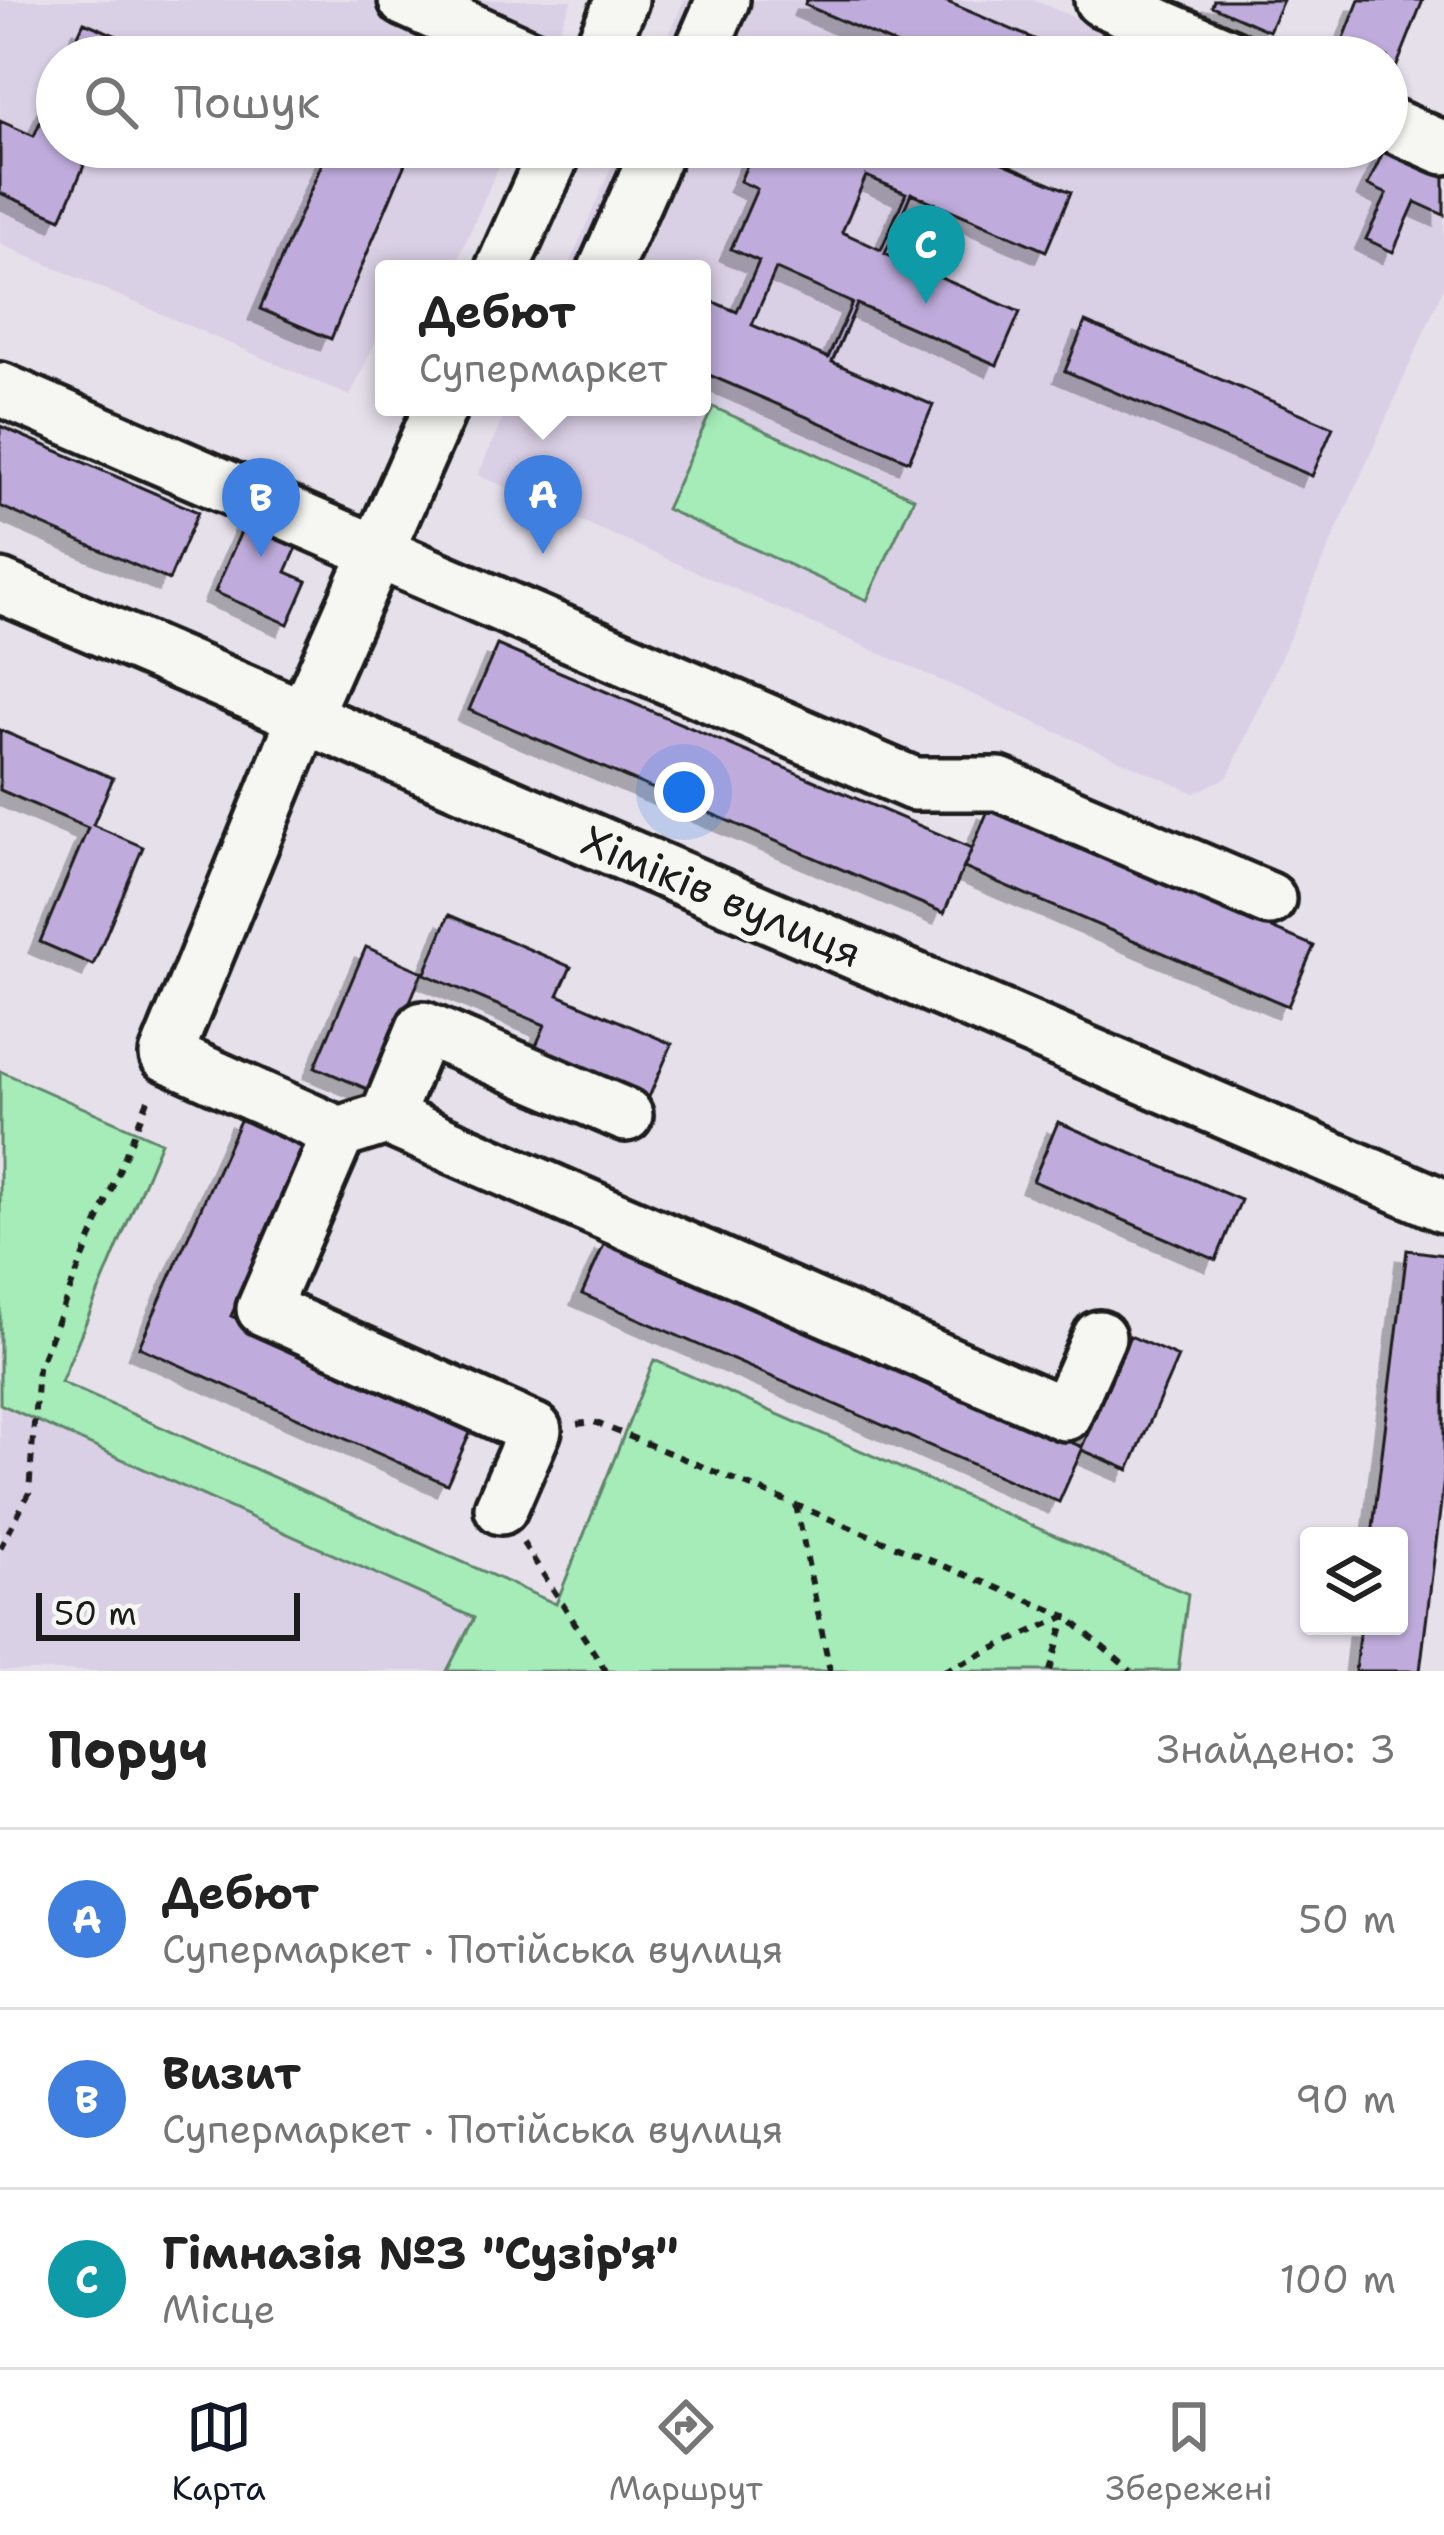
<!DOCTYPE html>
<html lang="uk">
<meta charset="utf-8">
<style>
:root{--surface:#fff;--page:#f6f6f6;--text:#222;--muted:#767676;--line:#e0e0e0;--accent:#111827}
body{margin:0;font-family:"Shantell Sans",sans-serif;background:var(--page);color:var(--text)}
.controls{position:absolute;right:36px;bottom:36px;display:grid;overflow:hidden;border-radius:12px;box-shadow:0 3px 9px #0004}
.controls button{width:108px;height:108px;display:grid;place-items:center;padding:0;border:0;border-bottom:3px solid var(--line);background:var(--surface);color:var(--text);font:60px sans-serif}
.scale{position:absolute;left:36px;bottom:30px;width:264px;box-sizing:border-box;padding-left:12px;border:6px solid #1c1c1c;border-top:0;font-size:33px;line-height:42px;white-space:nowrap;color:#1c1c1c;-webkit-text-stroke:9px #f6f6f2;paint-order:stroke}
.you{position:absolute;left:684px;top:792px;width:42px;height:42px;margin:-30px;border:9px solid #fff;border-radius:50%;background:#1a73e8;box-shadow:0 0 0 18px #1a73e833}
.badge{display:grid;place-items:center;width:78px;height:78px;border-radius:50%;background:var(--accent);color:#fff;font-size:39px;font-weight:700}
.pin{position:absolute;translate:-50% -99px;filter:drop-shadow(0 3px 6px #0008)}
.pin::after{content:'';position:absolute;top:63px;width:42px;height:36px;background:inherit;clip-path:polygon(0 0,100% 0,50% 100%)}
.popup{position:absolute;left:375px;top:260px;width:336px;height:156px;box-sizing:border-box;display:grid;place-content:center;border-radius:12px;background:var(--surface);filter:drop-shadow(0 3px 9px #0005);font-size:39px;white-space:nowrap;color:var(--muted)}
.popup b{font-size:45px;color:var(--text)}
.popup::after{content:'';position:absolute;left:50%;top:100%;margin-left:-24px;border:24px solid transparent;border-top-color:var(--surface)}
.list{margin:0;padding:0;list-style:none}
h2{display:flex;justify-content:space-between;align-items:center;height:156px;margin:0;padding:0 48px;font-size:51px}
h2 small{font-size:39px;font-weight:400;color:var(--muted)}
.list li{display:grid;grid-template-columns:78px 1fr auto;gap:36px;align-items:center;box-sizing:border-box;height:180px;padding:0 48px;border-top:3px solid var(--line)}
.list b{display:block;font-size:45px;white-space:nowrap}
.list p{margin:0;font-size:39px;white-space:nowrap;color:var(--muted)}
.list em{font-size:39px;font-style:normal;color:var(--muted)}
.icon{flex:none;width:66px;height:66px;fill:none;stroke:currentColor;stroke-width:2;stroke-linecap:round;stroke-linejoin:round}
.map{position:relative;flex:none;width:1444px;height:1671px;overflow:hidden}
.search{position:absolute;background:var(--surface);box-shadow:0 3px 9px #0004;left:36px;right:36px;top:36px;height:132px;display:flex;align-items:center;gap:30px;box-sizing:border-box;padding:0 42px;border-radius:66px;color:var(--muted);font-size:45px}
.sheet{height:696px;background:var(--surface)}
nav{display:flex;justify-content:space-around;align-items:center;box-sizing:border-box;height:168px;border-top:3px solid var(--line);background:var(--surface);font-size:33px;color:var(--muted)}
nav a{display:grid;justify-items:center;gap:6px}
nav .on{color:var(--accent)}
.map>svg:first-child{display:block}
</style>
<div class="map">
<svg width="1444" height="1671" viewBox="0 0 1444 1671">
<defs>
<filter id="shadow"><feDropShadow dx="-11" dy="11" stdDeviation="0" flood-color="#0004"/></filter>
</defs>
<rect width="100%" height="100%" fill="#e6e0eb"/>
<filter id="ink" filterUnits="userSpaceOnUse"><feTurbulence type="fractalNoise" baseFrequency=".00833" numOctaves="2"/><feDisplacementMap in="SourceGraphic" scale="24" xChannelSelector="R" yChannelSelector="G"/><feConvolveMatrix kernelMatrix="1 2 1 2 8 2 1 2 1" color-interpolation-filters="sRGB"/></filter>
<g filter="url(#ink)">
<path fill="#dad0e6" d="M0 0H572L547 57H57V147H507L454 269H384V332H380L350 396 0 244Z
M684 0H1033L1170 57H659Z
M620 147H1387L1444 171V287L1228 777 1194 793 478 475 508 407H702V269H567Z
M0 1404 475 1619 447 1671H0Z"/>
<path fill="#a5ecb9" stroke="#60846a" stroke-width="3" d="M713 407 914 498 867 600 666 509Z
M0 1071 161 1142 61 1382 556 1604 654 1360 1188 1594 1178 1671H447L474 1618 0 1404Z"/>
<path fill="#bfacdc" stroke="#1c1c1c" stroke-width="3" fill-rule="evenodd" filter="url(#shadow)" d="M807 0H943L1076 57H925L805 5Z
M1214 0H1283L1269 31 1212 6Z
M1359 0H1423L1392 78 1387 76V57L1337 56Z
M84 22 136 44 131 57H68Z
M57 83V147H92L61 219 0 193V121L34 136Z
M329 147H412L331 339 260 309Z
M755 147H966L1071 192 1046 251 911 193 885 254 1020 312 997 365 857 304 832 362 933 405 909 461 702 372V297L737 312 759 261 731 249 757 189 740 181ZM866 176 906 193 881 250 842 232ZM776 269 852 303 828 358 752 325Z
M1384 150 1444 178V215L1415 202 1393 252 1366 239 1387 194 1368 185Z
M1085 322 1333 427 1312 476 1065 371Z
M0 426 198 512 169 580 0 506Z
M246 520 299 543 286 572 307 581 288 624 215 592Z
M497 645 972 848 944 913 469 710Z
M0 730 113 778 93 825 143 847 93 965 40 942 88 828 0 790Z
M989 808 1314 946 1288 1006 964 868Z
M449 915 571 967 558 995 672 1044 649 1097 535 1048 545 1025 422 973 372 1091 315 1067 366 947 425 973Z
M242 1116 307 1145 231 1316 474 1424 447 1484 139 1347Z
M1058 1122 1241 1200 1216 1260 1033 1181Z
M606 1240 1082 1447 1130 1336 1178 1357 1129 1470 1082 1450 1059 1502 582 1294Z
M1407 1250 1444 1255V1479L1420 1671H1355L1360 1626H1399V1536H1372Z"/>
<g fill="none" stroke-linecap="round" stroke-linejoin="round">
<defs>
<path id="minor" d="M405 0 531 57
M1101 0 1233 57
M597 57 622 0
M698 57 723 0
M1387 123 1444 148
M502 269 557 147
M605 269 659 147
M0 389 914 784H999L1269 899
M441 407 304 717 166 1055 339 1133 386 1118 423 1028 626 1115
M0 586 1444 1206
M386 1118 1065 1414 1099 1337
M339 1133 263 1309 535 1430 501 1508"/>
</defs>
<use href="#minor" stroke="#1c1c1c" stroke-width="60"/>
<path stroke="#1c1c1c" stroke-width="6" stroke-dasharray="9 9" stroke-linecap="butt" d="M577 1424 594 1422 1066 1616 1050 1671
M796 1505 830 1671
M523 1543 606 1671
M0 1548 29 1493 38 1368 150 1095
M944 1671 1066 1616 1131 1671"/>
<use href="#minor" stroke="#f6f6f2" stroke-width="51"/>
</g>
</g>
<g text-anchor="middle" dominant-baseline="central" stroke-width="12" stroke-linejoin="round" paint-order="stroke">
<g font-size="42" fill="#1c1c1c" stroke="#f6f6f2">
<text transform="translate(722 896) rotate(23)">Хіміків вулиця</text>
</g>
</g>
</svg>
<div class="controls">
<button><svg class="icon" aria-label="layers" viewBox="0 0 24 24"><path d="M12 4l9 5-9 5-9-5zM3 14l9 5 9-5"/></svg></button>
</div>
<div class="scale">50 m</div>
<div class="you"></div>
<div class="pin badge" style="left:543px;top:554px;background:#3f7fe0">A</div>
<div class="popup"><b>Дебют</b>Супермаркет</div>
<div class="pin badge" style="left:261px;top:557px;background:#3f7fe0">B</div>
<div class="pin badge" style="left:926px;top:304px;background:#0f9aa8">C</div>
<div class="search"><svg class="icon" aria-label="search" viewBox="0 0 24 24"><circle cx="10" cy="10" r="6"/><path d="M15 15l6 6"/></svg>Пошук</div>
</div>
<section class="sheet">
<h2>Поруч<small>Знайдено: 3</small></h2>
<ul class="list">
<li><span class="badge" style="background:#3f7fe0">A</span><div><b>Дебют</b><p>Супермаркет · Потійська вулиця</p></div><em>50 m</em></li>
<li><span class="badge" style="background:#3f7fe0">B</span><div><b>Визит</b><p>Супермаркет · Потійська вулиця</p></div><em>90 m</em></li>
<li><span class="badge" style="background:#0f9aa8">C</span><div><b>Гімназія №3 &quot;Сузір'я&quot;</b><p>Місце</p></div><em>100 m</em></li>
</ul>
</section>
<nav>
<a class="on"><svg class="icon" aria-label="map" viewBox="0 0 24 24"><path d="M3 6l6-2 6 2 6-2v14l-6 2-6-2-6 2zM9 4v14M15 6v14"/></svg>Карта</a>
<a><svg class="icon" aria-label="directions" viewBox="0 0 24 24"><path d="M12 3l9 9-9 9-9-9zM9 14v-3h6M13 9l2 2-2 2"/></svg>Маршрут</a>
<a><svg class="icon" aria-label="saved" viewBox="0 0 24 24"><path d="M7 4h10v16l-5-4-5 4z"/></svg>Збережені</a>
</nav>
